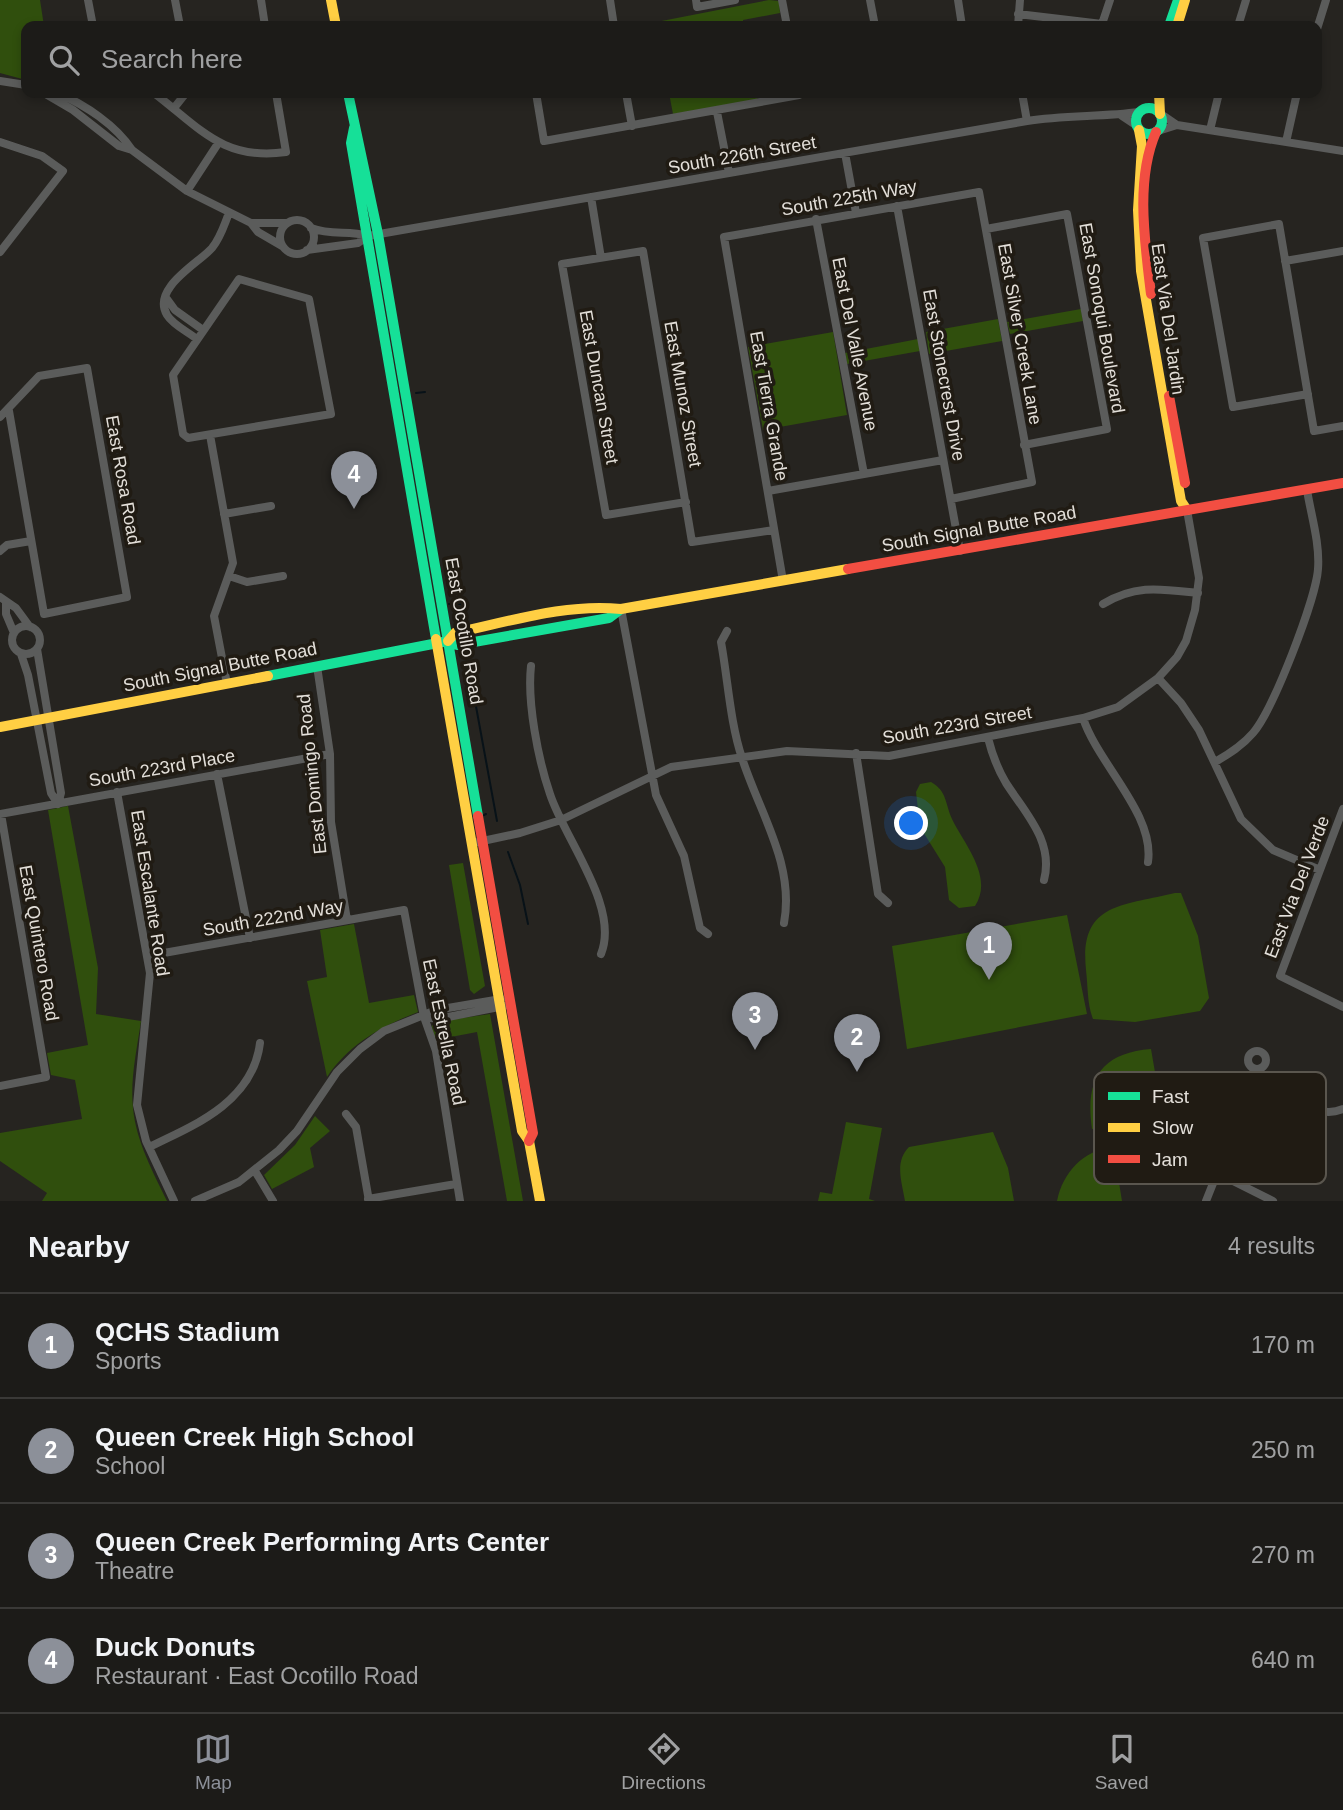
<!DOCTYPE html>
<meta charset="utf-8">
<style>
:root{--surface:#1c1b18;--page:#252421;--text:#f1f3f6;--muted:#a0a1a2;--line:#3a3937;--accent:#8c9099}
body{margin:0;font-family:Helvetica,sans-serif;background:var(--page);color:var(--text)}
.you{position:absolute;left:912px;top:824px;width:24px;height:24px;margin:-18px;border:5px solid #fff;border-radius:50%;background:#1a73e8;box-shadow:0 0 0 10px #1a73e833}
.badge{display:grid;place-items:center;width:46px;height:46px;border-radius:50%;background:var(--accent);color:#fff;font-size:23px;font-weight:700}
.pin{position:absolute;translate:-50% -58px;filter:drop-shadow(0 2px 4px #0008)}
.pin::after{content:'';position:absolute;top:37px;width:24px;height:21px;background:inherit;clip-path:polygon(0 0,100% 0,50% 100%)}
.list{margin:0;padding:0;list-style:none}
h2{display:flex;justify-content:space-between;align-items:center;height:91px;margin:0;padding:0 28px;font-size:30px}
h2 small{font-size:23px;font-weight:400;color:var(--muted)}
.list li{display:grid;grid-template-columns:46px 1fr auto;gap:21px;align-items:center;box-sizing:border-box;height:105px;padding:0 28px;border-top:2px solid var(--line)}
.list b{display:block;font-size:26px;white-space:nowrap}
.list p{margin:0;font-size:23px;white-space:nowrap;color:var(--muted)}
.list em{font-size:23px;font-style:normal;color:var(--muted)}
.icon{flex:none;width:38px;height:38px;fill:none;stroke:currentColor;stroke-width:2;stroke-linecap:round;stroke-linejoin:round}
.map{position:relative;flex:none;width:1343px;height:1201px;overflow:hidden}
.search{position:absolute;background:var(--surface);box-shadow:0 4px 10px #0003;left:21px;right:21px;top:21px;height:77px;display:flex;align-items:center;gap:18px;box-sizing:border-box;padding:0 24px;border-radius:14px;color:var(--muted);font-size:26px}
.sheet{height:511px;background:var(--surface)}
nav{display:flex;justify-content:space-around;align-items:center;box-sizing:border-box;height:98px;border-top:2px solid var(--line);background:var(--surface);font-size:19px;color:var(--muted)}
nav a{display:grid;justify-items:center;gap:4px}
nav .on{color:var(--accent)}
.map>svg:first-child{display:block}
</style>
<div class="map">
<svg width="1343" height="1201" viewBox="0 0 1343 1201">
<rect width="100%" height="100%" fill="#262420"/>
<path fill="#304f0d" d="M0 0H40L44 26H26V80L0 73Z
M769 0 779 1 780 13 743 20V26H636Z
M669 93H756L758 101 673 114Z
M1081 309 1083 321 1010 334 1007 322Z
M998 319 1002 341 929 354 926 332Z
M833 332 847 415 763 430 748 347Z
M918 339 920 351 847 364 845 353Z
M931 782C947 791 945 803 952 819 964 844 994 877 975 906L959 908 949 900 945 867 920 827 916 792 920 784Z
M68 806 98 968 96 1014 141 1021C137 1049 130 1079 133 1108 136 1141 153 1172 167 1201H42L47 1193 0 1161V1133L82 1119 75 1080 51 1075 47 1053 88 1045 48 810Z
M463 863 485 986 474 994 470 990 449 865Z
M1175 893H1181L1198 936 1209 998 1200 1011 1135 1022 1093 1019C1087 1004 1088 986 1086 970 1079 902 1123 906 1175 893Z
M1067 915 1087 1014 907 1049 892 946Z
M354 924 369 1003 414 995 418 1012C382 1026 349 1044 327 1077L307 981 327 977 320 930Z
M490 1014 523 1201H507L477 1032 435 1040 432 1026 435 1022Z
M1151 1049 1162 1113 1158 1118 1092 1129C1085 1080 1100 1053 1151 1049Z
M315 1116 330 1131 310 1148 314 1167 272 1189 264 1175 295 1145Z
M846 1122 882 1128 869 1199 875 1201H818L820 1192 832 1194Z
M993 1132 1008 1168 1014 1201H905C902 1182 894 1162 909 1147Z
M1113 1146 1122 1201H1057C1063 1172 1083 1151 1113 1146Z"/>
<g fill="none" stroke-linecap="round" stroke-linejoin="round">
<path stroke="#081218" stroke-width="2" d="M416 393 425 392
M449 604H466
M473 690 497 821
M484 815 486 814
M508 852 520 885 528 924"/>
<path stroke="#5b5c5b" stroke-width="8" d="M88 0 93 26
M175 0 180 26
M261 0 265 26
M610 0 614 26
M696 0 697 7 735 0
M782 0 787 26
M870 0 875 26
M958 0 962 26
M1018 14 1102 24 1110 0
M1018 26 1020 0
M1238 26 1246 0
M1317 29 1326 0
M0 81 26 85
M44 93 73 110 119 146 132 150 187 191 251 223 258 232 282 246
M58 93C85 105 116 125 132 150
M154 93C200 128 223 161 286 152L276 93
M536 93 544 141 799 95V93
M626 93 632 126
M1022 93 1027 121
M174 108 186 93
M717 112 729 173
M1161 114 1177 125
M1122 116 1137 126
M1210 130 1219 93
M1158 131 1177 125 1343 151
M0 142 42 156 63 171 0 252
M1286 142 1297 93
M845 153 856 213
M187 191 219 142
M591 197 601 258
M897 206 960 551
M816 219 864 474
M280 237a17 17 0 1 1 34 0a17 17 0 1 1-34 0Z
M251 223H286
M311 228C332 236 348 230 368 236L1027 121C1064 115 1102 117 1139 112
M986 229 1067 214 1107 429 1024 445
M307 250 358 243 368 236
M1285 261 1343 251
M239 279 309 299 331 414 188 438 183 434 173 375Z
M167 299 175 310 203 330
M197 339C188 332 173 325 167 315 151 288 199 263 212 248 221 237 224 225 229 213
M1308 394 1233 407 1203 238 1279 224 1314 431 1343 426
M0 417 39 376 87 368 127 597 44 614 9 411
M210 435 233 563 214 616 227 684
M768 491 943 460
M686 502 606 515 562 264 643 251C659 348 676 445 692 542L774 530
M224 514 271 506
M0 551 7 545 31 541
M229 576 247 582 283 576
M783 581 724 237 979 192 1032 482 951 499
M0 597 16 608 30 627
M6 603V614L14 633
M1103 604C1136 584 1161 589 1198 593
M621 609 656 795 684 856 700 928 708 934
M12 640a14 14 0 1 1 28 0a14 14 0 1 1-28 0Z
M727 631 721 642C728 680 730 722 742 758 759 812 795 864 784 923
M37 649 61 793 58 804
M21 654 28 675 51 793 58 804
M317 666 330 754 331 822 347 920
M531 666C527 702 538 759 550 794 565 840 620 907 601 954
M1158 678 1181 703 1199 730 1241 819 1273 850 1320 870
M1083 718C1098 764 1155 814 1148 862
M988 738C992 754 997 768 1006 783 1026 814 1054 842 1044 880
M856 753 878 894 888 903
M1215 762C1229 754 1242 746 1253 733 1273 710 1316 599 1318 569 1320 543 1311 515 1307 490
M217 774 250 938
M117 792 150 973 137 1105 146 1141 174 1201
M1343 809 1280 976 1343 1007
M0 814 330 754
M478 842 520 833 561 820 671 767 787 751 889 756 1083 718 1118 707 1158 678 1177 657 1186 641 1195 610 1199 578 1187 510
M147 956 404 910 424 1017 436 1051 460 1201
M424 1017 438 1019 504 1006
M1248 1060a9 9 0 1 1 18 0a9 9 0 1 1-18 0Z
M1259 1069 1264 1091
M0 1086 46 1077 1 814
M346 1114 356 1127 369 1201
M149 1147C196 1125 253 1101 260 1043
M255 1171 273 1201
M1217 1173 1273 1201
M368 1199 456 1184
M195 1201 239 1182 279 1150 297 1131 337 1072 360 1049 384 1031 436 1010 501 999
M1206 1201 1247 1098C1292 1075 1306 1124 1343 1109"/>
<path stroke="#16e098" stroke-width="10" d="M1169 26 1178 0
M348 93 378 234 478 816
M1136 121a13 13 0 1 1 26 0a13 13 0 1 1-26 0Z
M354 128 351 143 436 639
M268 676 448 641 457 645 609 618 621 609"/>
<path stroke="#ffcf43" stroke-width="10" d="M331 0 336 26
M1177 26 1185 0
M1159 93 1160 114
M1139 130 1142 146 1138 210 1141 271 1181 501 1187 510
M436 639 522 1131 529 1141 540 1201
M448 641 455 633C508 622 566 603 621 609L848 569
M0 727 268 676"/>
<path stroke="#f24e42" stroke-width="10" d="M1151 294C1145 243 1135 180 1156 132
M1169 396 1185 483
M848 569 1343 483
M478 816 533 1133 529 1141"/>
</g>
<g text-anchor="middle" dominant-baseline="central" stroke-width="7" stroke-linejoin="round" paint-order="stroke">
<g font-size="18" fill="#e3dfd9" stroke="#201b13">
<text transform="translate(742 155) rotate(-10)">South 226th Street</text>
<text transform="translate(849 198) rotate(-10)">South 225th Way</text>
<text transform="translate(1102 318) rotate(80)">East Sonoqui Boulevard</text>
<text transform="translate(1168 319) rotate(82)">East Via Del Jardin</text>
<text transform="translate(1020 334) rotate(80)">East Silver Creek Lane</text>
<text transform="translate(855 344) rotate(79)">East Del Valle Avenue</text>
<text transform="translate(944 375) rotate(80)">East Stonecrest Drive</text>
<text transform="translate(599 387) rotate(80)">East Duncan Street</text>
<text transform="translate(683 394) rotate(80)">East Munoz Street</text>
<text transform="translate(769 406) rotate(80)">East Tierra Grande</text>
<text transform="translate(123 480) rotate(80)">East Rosa Road</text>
<text transform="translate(979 529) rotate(-10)">South Signal Butte Road</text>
<text transform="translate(464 631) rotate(80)">East Ocotillo Road</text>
<text transform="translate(220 667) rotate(-11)">South Signal Butte Road</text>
<text transform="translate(957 725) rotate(-10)">South 223rd Street</text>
<text transform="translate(162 768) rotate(-10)">South 223rd Place</text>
<text transform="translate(312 774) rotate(-96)">East Domingo Road</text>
<text transform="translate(1297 887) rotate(-69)">East Via Del Verde</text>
<text transform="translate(150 893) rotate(81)">East Escalante Road</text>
<text transform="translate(273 918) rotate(-10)">South 222nd Way</text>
<text transform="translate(39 943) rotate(80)">East Quintero Road</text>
<text transform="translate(444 1032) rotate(78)">East Estrella Road</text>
</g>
</g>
<rect x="1094" y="1072" width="232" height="112" rx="10" fill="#201b13" stroke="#5a564e" stroke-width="2"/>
<rect x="1108" y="1092" width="32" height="8" fill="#16e098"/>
<rect x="1108" y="1123" width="32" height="9" fill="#ffcf43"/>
<rect x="1108" y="1155" width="32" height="8" fill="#f24e42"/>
<g font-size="19" fill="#e3dfd9">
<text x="1152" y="1103">Fast</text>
<text x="1152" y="1134">Slow</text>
<text x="1152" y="1166">Jam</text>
</g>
</svg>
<div class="you"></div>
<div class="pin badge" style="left:989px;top:980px">1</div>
<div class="pin badge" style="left:857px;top:1072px">2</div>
<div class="pin badge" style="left:755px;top:1050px">3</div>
<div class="pin badge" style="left:354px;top:509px">4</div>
<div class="search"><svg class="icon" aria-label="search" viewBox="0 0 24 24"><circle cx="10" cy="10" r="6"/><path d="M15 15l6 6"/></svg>Search here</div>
</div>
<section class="sheet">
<h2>Nearby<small>4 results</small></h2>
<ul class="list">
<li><span class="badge">1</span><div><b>QCHS Stadium</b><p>Sports</p></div><em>170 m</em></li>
<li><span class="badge">2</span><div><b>Queen Creek High School</b><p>School</p></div><em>250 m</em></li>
<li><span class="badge">3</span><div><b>Queen Creek Performing Arts Center</b><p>Theatre</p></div><em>270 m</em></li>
<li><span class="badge">4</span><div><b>Duck Donuts</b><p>Restaurant · East Ocotillo Road</p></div><em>640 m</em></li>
</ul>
</section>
<nav>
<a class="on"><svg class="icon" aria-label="map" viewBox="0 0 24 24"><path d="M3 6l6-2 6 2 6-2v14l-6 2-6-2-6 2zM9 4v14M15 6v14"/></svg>Map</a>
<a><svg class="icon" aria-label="directions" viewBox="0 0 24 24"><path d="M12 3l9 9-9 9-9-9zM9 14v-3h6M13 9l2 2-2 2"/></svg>Directions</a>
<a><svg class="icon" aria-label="saved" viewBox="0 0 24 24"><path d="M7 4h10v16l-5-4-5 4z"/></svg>Saved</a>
</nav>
